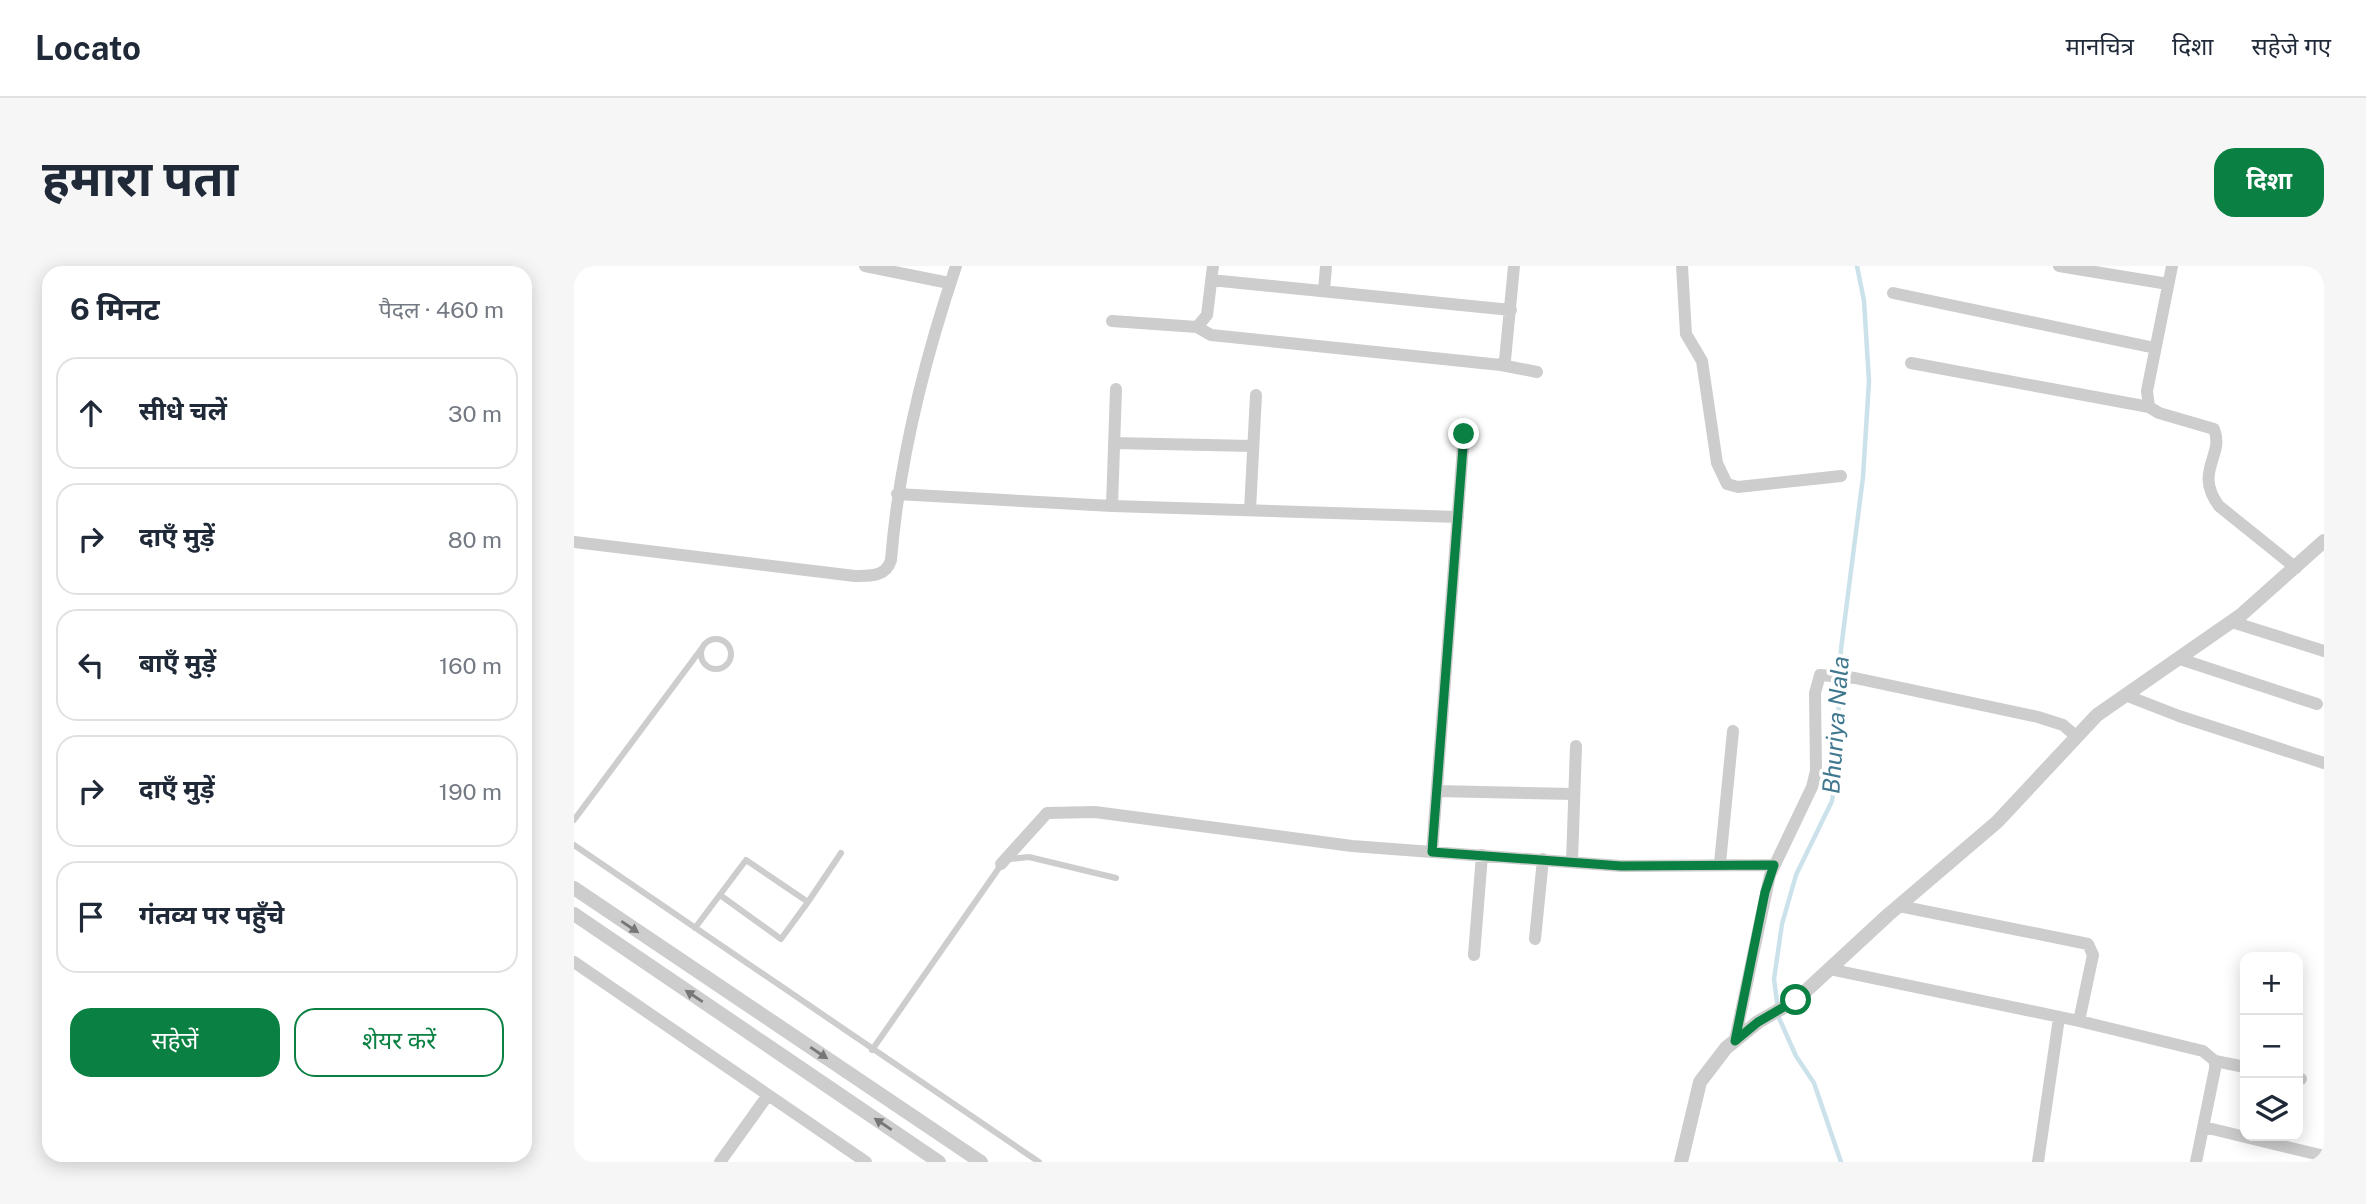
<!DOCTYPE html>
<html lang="hi">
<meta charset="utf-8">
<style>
:root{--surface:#fff;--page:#f6f6f7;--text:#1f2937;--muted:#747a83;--line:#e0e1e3;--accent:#0b8043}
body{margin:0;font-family:"Public Sans","Noto Sans Devanagari",sans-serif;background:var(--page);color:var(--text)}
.controls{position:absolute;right:21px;bottom:21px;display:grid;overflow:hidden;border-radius:14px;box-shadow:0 4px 18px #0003}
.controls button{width:63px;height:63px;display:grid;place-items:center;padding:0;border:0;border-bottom:2px solid var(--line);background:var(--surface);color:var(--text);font:35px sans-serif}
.stop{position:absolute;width:21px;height:21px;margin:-16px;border:5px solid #0b8043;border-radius:50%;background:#fff}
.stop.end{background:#0b8043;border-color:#fff;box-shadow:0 2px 7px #0008}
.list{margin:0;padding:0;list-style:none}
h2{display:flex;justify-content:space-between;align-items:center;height:91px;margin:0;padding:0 28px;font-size:30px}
h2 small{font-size:23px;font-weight:400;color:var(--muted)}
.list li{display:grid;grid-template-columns:46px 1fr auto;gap:21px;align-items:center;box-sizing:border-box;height:112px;margin:0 14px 14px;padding:0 14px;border:2px solid var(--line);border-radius:21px}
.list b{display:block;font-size:26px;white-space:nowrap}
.list em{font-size:23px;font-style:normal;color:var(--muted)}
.actions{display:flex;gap:14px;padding:21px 28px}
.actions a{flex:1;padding:16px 0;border:2px solid var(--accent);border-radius:21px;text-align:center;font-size:24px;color:var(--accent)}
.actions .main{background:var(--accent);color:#fff}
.icon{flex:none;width:38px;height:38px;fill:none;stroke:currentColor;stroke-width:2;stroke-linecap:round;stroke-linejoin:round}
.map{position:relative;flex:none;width:1750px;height:896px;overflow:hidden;border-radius:21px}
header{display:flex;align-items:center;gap:42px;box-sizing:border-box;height:98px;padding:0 35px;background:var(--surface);border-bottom:2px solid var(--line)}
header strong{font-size:33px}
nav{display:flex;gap:38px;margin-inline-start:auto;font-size:24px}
.intro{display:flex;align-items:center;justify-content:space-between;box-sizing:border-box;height:168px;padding:0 42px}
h1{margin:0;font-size:49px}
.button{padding:18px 32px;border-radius:21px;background:var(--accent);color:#fff;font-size:24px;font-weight:700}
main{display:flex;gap:42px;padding:0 42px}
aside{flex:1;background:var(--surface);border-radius:21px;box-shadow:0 4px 18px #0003}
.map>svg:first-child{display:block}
</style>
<header>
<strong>Locato</strong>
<nav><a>मानचित्र</a><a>दिशा</a><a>सहेजे गए</a></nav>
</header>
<div class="intro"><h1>हमारा पता</h1><a class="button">दिशा</a></div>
<main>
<aside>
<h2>6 मिनट<small>पैदल · 460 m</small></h2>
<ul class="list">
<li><svg class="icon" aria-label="ahead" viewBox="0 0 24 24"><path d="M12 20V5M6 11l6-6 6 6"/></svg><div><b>सीधे चलें</b></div><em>30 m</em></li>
<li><svg class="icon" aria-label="right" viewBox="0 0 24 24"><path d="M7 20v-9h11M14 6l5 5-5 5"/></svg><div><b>दाएँ मुड़ें</b></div><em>80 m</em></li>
<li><svg class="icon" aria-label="left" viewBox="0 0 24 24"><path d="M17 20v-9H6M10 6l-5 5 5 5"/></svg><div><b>बाएँ मुड़ें</b></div><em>160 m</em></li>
<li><svg class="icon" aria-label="right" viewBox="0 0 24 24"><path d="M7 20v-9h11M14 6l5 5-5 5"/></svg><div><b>दाएँ मुड़ें</b></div><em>190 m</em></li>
<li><svg class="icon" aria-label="arrive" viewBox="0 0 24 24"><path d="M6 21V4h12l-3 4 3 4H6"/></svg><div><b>गंतव्य पर पहुँचे</b></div></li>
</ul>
<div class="actions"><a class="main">सहेजें</a><a>शेयर करें</a></div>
</aside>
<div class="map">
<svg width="1750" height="896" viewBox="0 0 1750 896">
<rect width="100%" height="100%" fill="#fff"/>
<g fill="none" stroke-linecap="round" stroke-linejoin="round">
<path stroke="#cbe2eb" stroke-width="4.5" d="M1267 896 1240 817 1222 790 1205 752 1200 713 1208 658 1222 609 1258 535 1262 509 1267 383 1289 211 1295 115 1290 35 1283 0"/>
<path stroke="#cdcdcd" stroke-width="6" d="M127 388a15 15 0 1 1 30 0a15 15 0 1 1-30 0Z
M0 554 128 382
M0 579 465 896
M436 593 455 591 542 612
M234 636 267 587
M121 662 172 594 234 636 207 673 146 629
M298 784 427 599"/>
<path stroke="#cdcdcd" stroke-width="12" d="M291 0 375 17
M1108 0 1112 68 1128 95 1143 197 1153 218 1164 221 1267 210
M1485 0 1594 18
M1598 0 1573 125 1575 141 1585 147 1640 163C1651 190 1619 205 1645 240L1722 302
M637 14 937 44
M750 25 752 0
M1319 27 1581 82
M538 55 623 61 633 49 639 0
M623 61 637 69 927 99 931 94 940 0
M1337 97 1575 141
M927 99 963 106
M540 177 679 180
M323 228 538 240 884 251
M538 240 542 123
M676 244 682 129
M0 276 281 310C296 310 312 311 317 294 325 194 350 95 382 0
M1658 356 1750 385
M1606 393 1743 438
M1551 429 1605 450 1750 497
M863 525 1000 528
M858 586 890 168
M998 595 1002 480
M1146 597 1159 465
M427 598 473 547 521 546 778 580 1047 600 1200 599
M1325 640 1514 678 1519 689 1505 755
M961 673 969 593
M900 689 908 589
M0 696 292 896
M1255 703 1505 755 1629 785 1641 795V803L1622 896
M1161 774 1196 609 1238 521 1242 505 1241 427 1246 409 1281 412 1464 451 1489 459 1503 471
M1641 795 1671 801
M1724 813H1727
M1630 861 1750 890
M146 896 194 829
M1464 896 1485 752"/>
<path stroke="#cdcdcd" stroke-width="14" d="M0 622 407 896
M0 648 365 896
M1107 896 1126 816 1152 782 1184 756 1222 734 1314 649 1423 556 1523 449 1667 349 1750 275"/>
</g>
<defs><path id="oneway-solid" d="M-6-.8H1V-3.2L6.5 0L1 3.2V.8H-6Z" transform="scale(1.75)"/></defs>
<g fill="#777">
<use href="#oneway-solid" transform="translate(56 661) rotate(34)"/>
<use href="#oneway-solid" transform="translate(120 730) rotate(-146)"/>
<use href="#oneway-solid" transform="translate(245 787) rotate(34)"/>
<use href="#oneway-solid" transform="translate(309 858) rotate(-146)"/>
</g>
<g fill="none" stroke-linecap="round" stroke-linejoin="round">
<path stroke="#0b8043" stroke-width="9" d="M890 168 858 586 1047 600 1200 599 1191 626 1161 775 1184 756 1222 734"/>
</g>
<g text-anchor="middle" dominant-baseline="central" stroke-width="7" stroke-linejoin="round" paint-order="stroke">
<g font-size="24" font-style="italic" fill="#40788f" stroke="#fff">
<text transform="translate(1261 459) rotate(-86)">Bhuriya Nala</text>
</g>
</g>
</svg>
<div class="controls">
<button>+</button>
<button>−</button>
<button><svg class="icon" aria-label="layers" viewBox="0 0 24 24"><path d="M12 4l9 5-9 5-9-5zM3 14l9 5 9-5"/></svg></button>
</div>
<div class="stop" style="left:1222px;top:734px"></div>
<div class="stop end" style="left:890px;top:168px"></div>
</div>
</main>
